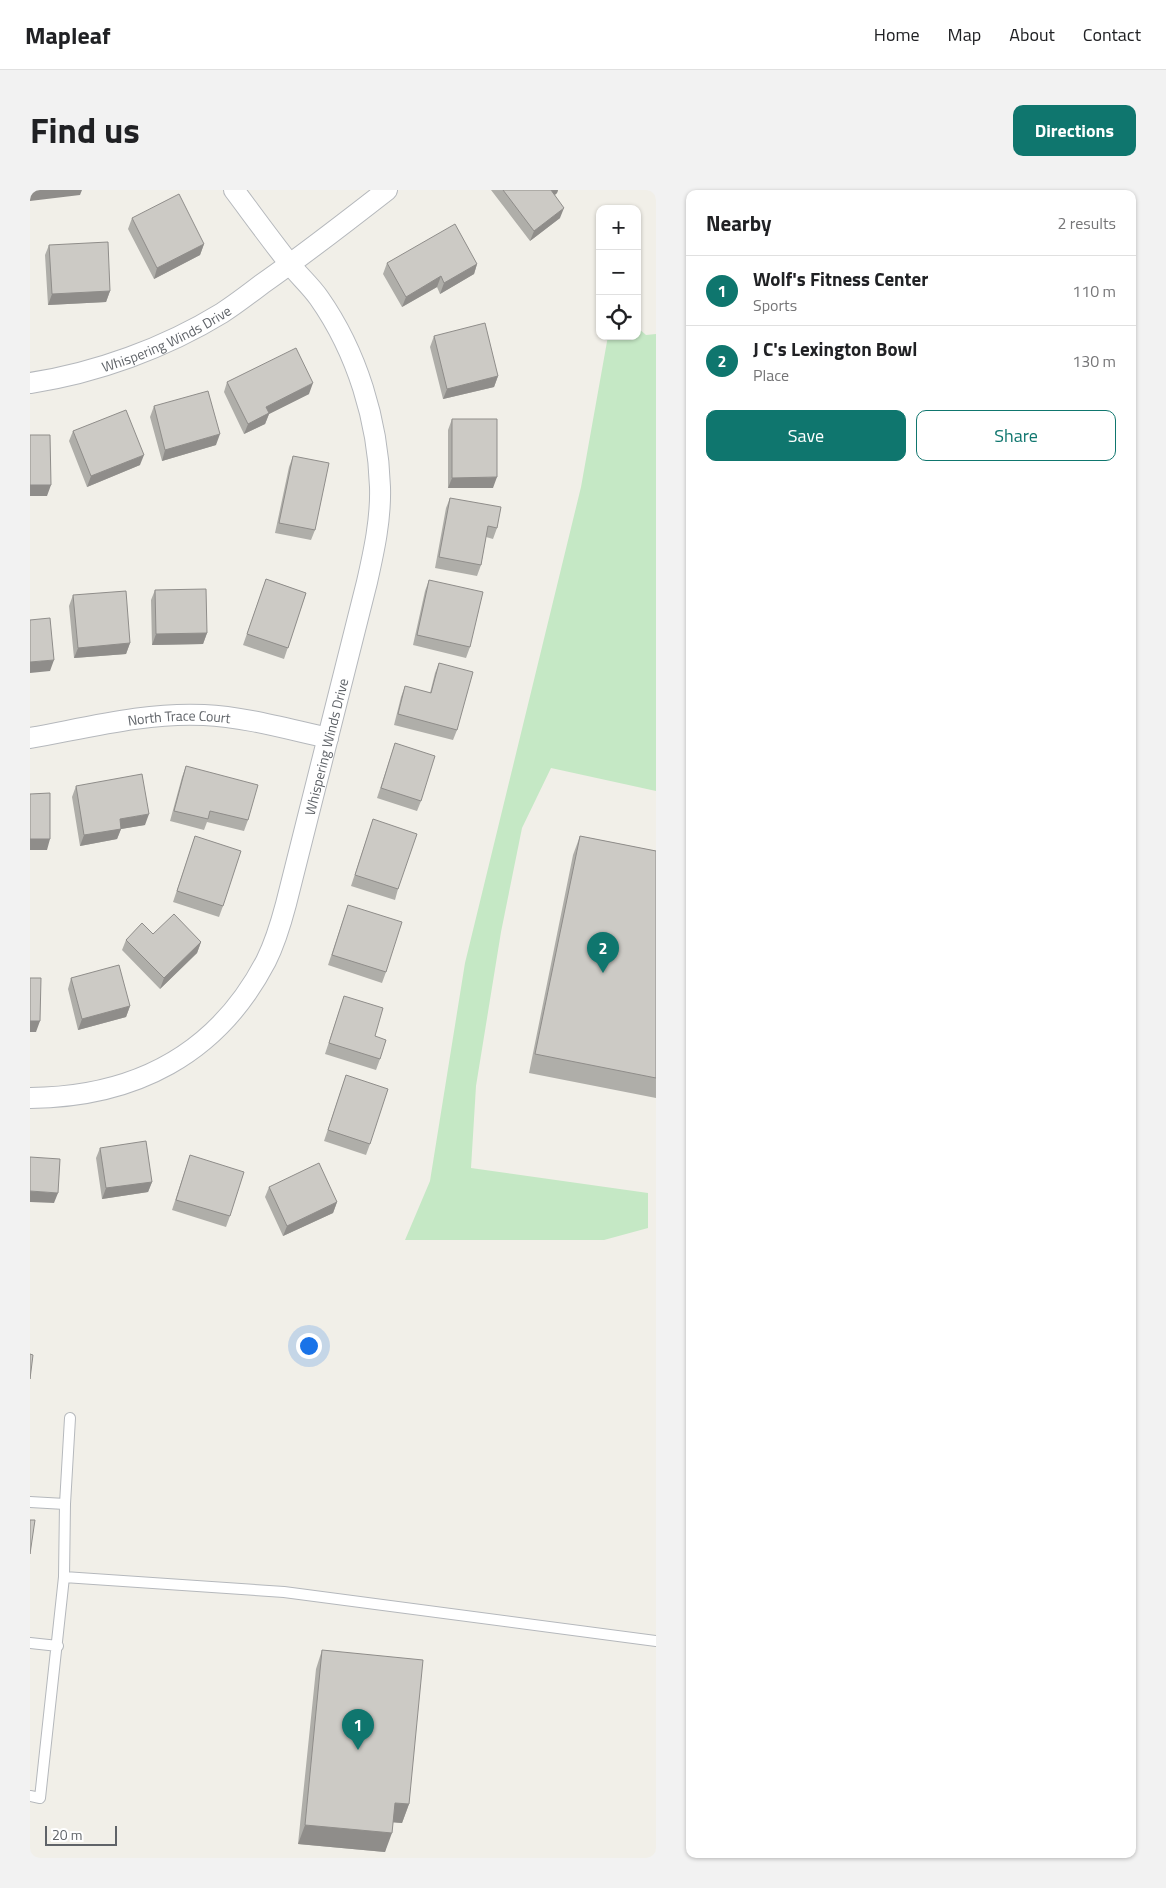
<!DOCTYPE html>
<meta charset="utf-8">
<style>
:root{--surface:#fff;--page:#f2f2f2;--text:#202124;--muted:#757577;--line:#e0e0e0;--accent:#0f766e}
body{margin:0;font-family:"Titillium Web",sans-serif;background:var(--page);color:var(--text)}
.controls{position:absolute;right:15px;top:15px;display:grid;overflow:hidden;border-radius:10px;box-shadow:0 1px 4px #0004}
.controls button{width:45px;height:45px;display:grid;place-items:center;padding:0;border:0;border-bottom:1px solid var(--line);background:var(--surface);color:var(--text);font:25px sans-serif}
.scale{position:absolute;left:15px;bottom:12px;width:72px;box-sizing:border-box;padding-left:5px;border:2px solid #5f6368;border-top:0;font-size:14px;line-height:18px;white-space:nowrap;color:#5f6368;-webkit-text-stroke:4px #fff;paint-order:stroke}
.you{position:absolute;left:278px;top:1155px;width:18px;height:18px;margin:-12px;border:4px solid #fff;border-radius:50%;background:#1a73e8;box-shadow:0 0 0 8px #1a73e833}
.badge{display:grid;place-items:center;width:32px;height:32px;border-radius:50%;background:var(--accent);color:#fff;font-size:16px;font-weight:700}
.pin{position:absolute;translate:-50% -41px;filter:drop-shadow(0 1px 2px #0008)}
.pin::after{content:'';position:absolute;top:26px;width:18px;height:15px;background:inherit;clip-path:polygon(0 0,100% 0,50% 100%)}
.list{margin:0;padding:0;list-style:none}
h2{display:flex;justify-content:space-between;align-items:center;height:65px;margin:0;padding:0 20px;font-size:21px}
h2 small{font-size:16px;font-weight:400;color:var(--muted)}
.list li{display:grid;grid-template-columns:32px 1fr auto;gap:15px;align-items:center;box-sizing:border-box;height:70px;padding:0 20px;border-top:1px solid var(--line)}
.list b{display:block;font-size:19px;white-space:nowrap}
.list p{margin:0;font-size:16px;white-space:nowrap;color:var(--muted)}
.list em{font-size:16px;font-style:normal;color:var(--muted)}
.actions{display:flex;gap:10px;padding:15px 20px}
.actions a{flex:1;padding:11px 0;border:1px solid var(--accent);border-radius:10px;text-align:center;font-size:18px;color:var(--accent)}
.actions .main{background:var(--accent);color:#fff}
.icon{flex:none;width:28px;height:28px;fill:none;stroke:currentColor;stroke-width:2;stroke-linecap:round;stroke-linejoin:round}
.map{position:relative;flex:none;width:626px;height:1668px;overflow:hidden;border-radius:10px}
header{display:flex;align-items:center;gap:30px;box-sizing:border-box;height:70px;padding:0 25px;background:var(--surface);border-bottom:1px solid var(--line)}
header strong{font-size:24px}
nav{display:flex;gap:28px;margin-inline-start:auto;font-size:18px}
.intro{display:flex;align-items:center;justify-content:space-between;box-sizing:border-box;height:120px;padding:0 30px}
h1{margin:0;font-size:35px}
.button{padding:12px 22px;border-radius:10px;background:var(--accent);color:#fff;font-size:18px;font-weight:700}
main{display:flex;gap:30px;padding:0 30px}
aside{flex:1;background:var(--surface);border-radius:10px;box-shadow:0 1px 4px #0004}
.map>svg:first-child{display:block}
</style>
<header>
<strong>Mapleaf</strong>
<nav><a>Home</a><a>Map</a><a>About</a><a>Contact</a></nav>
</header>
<div class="intro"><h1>Find us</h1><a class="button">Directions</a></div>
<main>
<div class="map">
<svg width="626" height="1668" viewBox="0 0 626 1668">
<rect width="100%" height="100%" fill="#f1efe8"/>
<path fill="#c5e8c5" d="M607 137 616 145 626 144V601L521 578 492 638 471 742 446 896 441 978 618 1003V1038L574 1050H375L400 991 435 773 551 297 578 146H607Z"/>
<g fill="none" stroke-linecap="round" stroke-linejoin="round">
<defs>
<path id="service" d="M0 1312 35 1314 40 1228
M34 1387 254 1402 626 1451
M0 1453 28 1456
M0 1606 10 1608 34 1387 35 1314"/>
<g id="minor">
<path id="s1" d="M0 193C66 183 135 158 192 123 206 114 219 104 232 94 275 64 316 32 357 0"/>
<path id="s2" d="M0 548C56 538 117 522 174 525 216 527 257 539 298 548"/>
<path id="s3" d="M0 908C104 907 187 865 236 771 245 753 251 733 256 714L337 392C344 361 351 329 350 297 348 231 327 162 289 108 280 95 268 85 259 73 240 49 222 24 204 0"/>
</g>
</defs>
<use href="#service" stroke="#b5b8bc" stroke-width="12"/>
<use href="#minor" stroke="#b5b8bc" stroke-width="22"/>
<use href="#service" stroke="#fff" stroke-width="10"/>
<use href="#minor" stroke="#fff" stroke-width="20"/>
</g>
<path fill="#afaea9" d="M461 0H528L527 3 525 5 530 28 500 51Z
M102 28 174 54 170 65 124 89 98 39Z
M19 55 80 101 76 112 18 115 15 65Z
M357 73 447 74 444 84 410 104 407 97 372 117 353 84Z
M404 146 468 186 464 197 413 209 400 157Z
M197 192 279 204 239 224 235 234 214 244 194 202Z
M124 216 186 255 132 271 120 227Z
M422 229 463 298H418V240Z
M43 241 110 275 57 297 39 251Z
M263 266 285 340 281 350 245 343 259 277Z
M420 308 467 338 463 349 456 347 451 375 447 386 405 378 416 318Z
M236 389 276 403 254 469 213 455Z
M399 390 440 457 436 468 383 455 395 401Z
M125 400 177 443 173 454 122 455 121 410Z
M43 405 100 453 96 464 44 468 39 416Z
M409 473 427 540 423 550 364 535 371 507 375 496 400 503 405 483Z
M365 553 391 611 387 621 347 608Z
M156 576 218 630 214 641 177 632 174 640 140 631 152 587Z
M46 596 115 635 91 639 87 649 50 656 42 607Z
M343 629 368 699 365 710 321 696Z
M165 646 193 716 189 727 143 712Z
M550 646 626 661V908L499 883 543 665Z
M318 715 356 782 352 793 298 775Z
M123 744 171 752 167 763 130 799 92 760 96 750Z
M41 788 100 816 96 827 48 840 38 799Z
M314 806 345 846 350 869 346 880 295 864Z
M316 885 340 954 336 965 294 951Z
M70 958 122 992 118 1002 72 1009 66 968Z
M160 965 200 1026 196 1037 142 1020Z
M239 997 307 1012 303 1023 253 1046 235 1007Z
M292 1460 379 1614 372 1633 363 1632 355 1662 268 1654 286 1479Z"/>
<path fill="#8f8d8a" d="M5 0H52L50 5 0 11V1Z
M521 0H528L527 3 517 11Z
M534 18 530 28 500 51 504 41Z
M174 54 170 65 124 89 127 78Z
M447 74 444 84 410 104 414 93Z
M411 86 407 97 372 117 376 107Z
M80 101 76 112 18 115 22 104Z
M468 186 464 197 413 209 417 199Z
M283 193 279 204 239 224 235 234 214 244 218 234 236 217Z
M190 244 186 255 132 271 135 260Z
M114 265 110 275 57 297 61 286Z
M467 287 463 298H418L422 288Z
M0 295H21L17 306H0Z
M177 443 173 454 122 455 126 444Z
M100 453 96 464 44 468 48 458Z
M24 470 20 481 0 483V472Z
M119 624 115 635 91 639 87 649 50 656 54 645 90 629Z
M0 649H20L17 660H0Z
M171 752 167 763 130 799 134 788Z
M100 816 96 827 48 840 52 829Z
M0 831H10L6 842H0Z
M122 992 118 1002 72 1009 76 998Z
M0 1001 28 1003 24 1013 0 1012Z
M307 1012 303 1023 253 1046 257 1036Z
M365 1613 379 1614 372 1633 358 1632Z
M275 1635 362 1643 355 1662 268 1654Z"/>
<path fill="#cccac5" stroke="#8f8d8a" d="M473 0H521L534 18 504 41Z
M149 4 174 54 127 78 102 28Z
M425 34 447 74 414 93 411 86 376 107 357 73Z
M78 52 80 101 22 104 19 55Z
M455 133 468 186 417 199 404 146Z
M266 158 283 193 236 217 239 223 218 234 197 192Z
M178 201 190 244 135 260 124 216Z
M96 220 114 265 61 286 43 241Z
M422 229H467V287L422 288Z
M0 245H20L21 295H0Z
M263 266 299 273 285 340 249 333Z
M420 308 471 317 467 338 458 336 451 375 409 367Z
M236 389 276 403 258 458 217 444Z
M399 390 453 402 440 457 387 445Z
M176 399 177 443 126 444 125 400Z
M96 401 100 453 48 458 43 405Z
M20 428 24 470 0 472V430Z
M409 473 443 482 427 540 368 524 375 496 401 503Z
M365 553 405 566 391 611 351 598Z
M156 576 228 595 218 630 180 621 178 629 144 621Z
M112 584 119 624 90 629 91 639 54 645 46 596Z
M20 603V649H0V604Z
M343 629 387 644 368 699 325 685Z
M165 646 211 661 193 716 147 701Z
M550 646 626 661V888L505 864Z
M318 715 372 732 356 782 302 765Z
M144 724 171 752 134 788 96 750 112 733 123 744Z
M89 775 100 816 52 829 41 788Z
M0 788H11L10 831H0Z
M314 806 353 818 345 846 356 850 350 869 299 853Z
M316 885 358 899 340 954 298 940Z
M116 951 122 992 76 998 70 958Z
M160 965 214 982 200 1026 146 1010Z
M0 967 30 969 28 1003 0 1001Z
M289 973 307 1012 257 1036 239 997Z
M0 1164 3 1165 0 1189Z
M0 1330H5L0 1364Z
M292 1460 393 1470 379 1614 365 1613 362 1643 275 1635Z"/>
<g text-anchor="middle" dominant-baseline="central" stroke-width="5" stroke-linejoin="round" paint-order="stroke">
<g font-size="14" fill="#5f6368" stroke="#fff">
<text stroke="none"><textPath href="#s1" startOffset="144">Whispering Winds Drive</textPath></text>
<text stroke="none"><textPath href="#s2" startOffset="151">North Trace Court</textPath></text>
<text stroke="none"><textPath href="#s3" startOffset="511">Whispering Winds Drive</textPath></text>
</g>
</g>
</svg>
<div class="controls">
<button>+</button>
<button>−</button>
<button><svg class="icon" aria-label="locate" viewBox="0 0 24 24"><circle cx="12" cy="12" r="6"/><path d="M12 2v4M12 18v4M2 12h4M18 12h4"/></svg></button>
</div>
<div class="scale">20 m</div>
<div class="you"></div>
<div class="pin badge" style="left:328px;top:1560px">1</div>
<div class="pin badge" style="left:573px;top:783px">2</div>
</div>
<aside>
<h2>Nearby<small>2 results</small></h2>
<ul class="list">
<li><span class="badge">1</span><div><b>Wolf's Fitness Center</b><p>Sports</p></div><em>110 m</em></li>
<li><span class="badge">2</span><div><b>J C's Lexington Bowl</b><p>Place</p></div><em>130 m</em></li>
</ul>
<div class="actions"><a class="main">Save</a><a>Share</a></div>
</aside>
</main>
